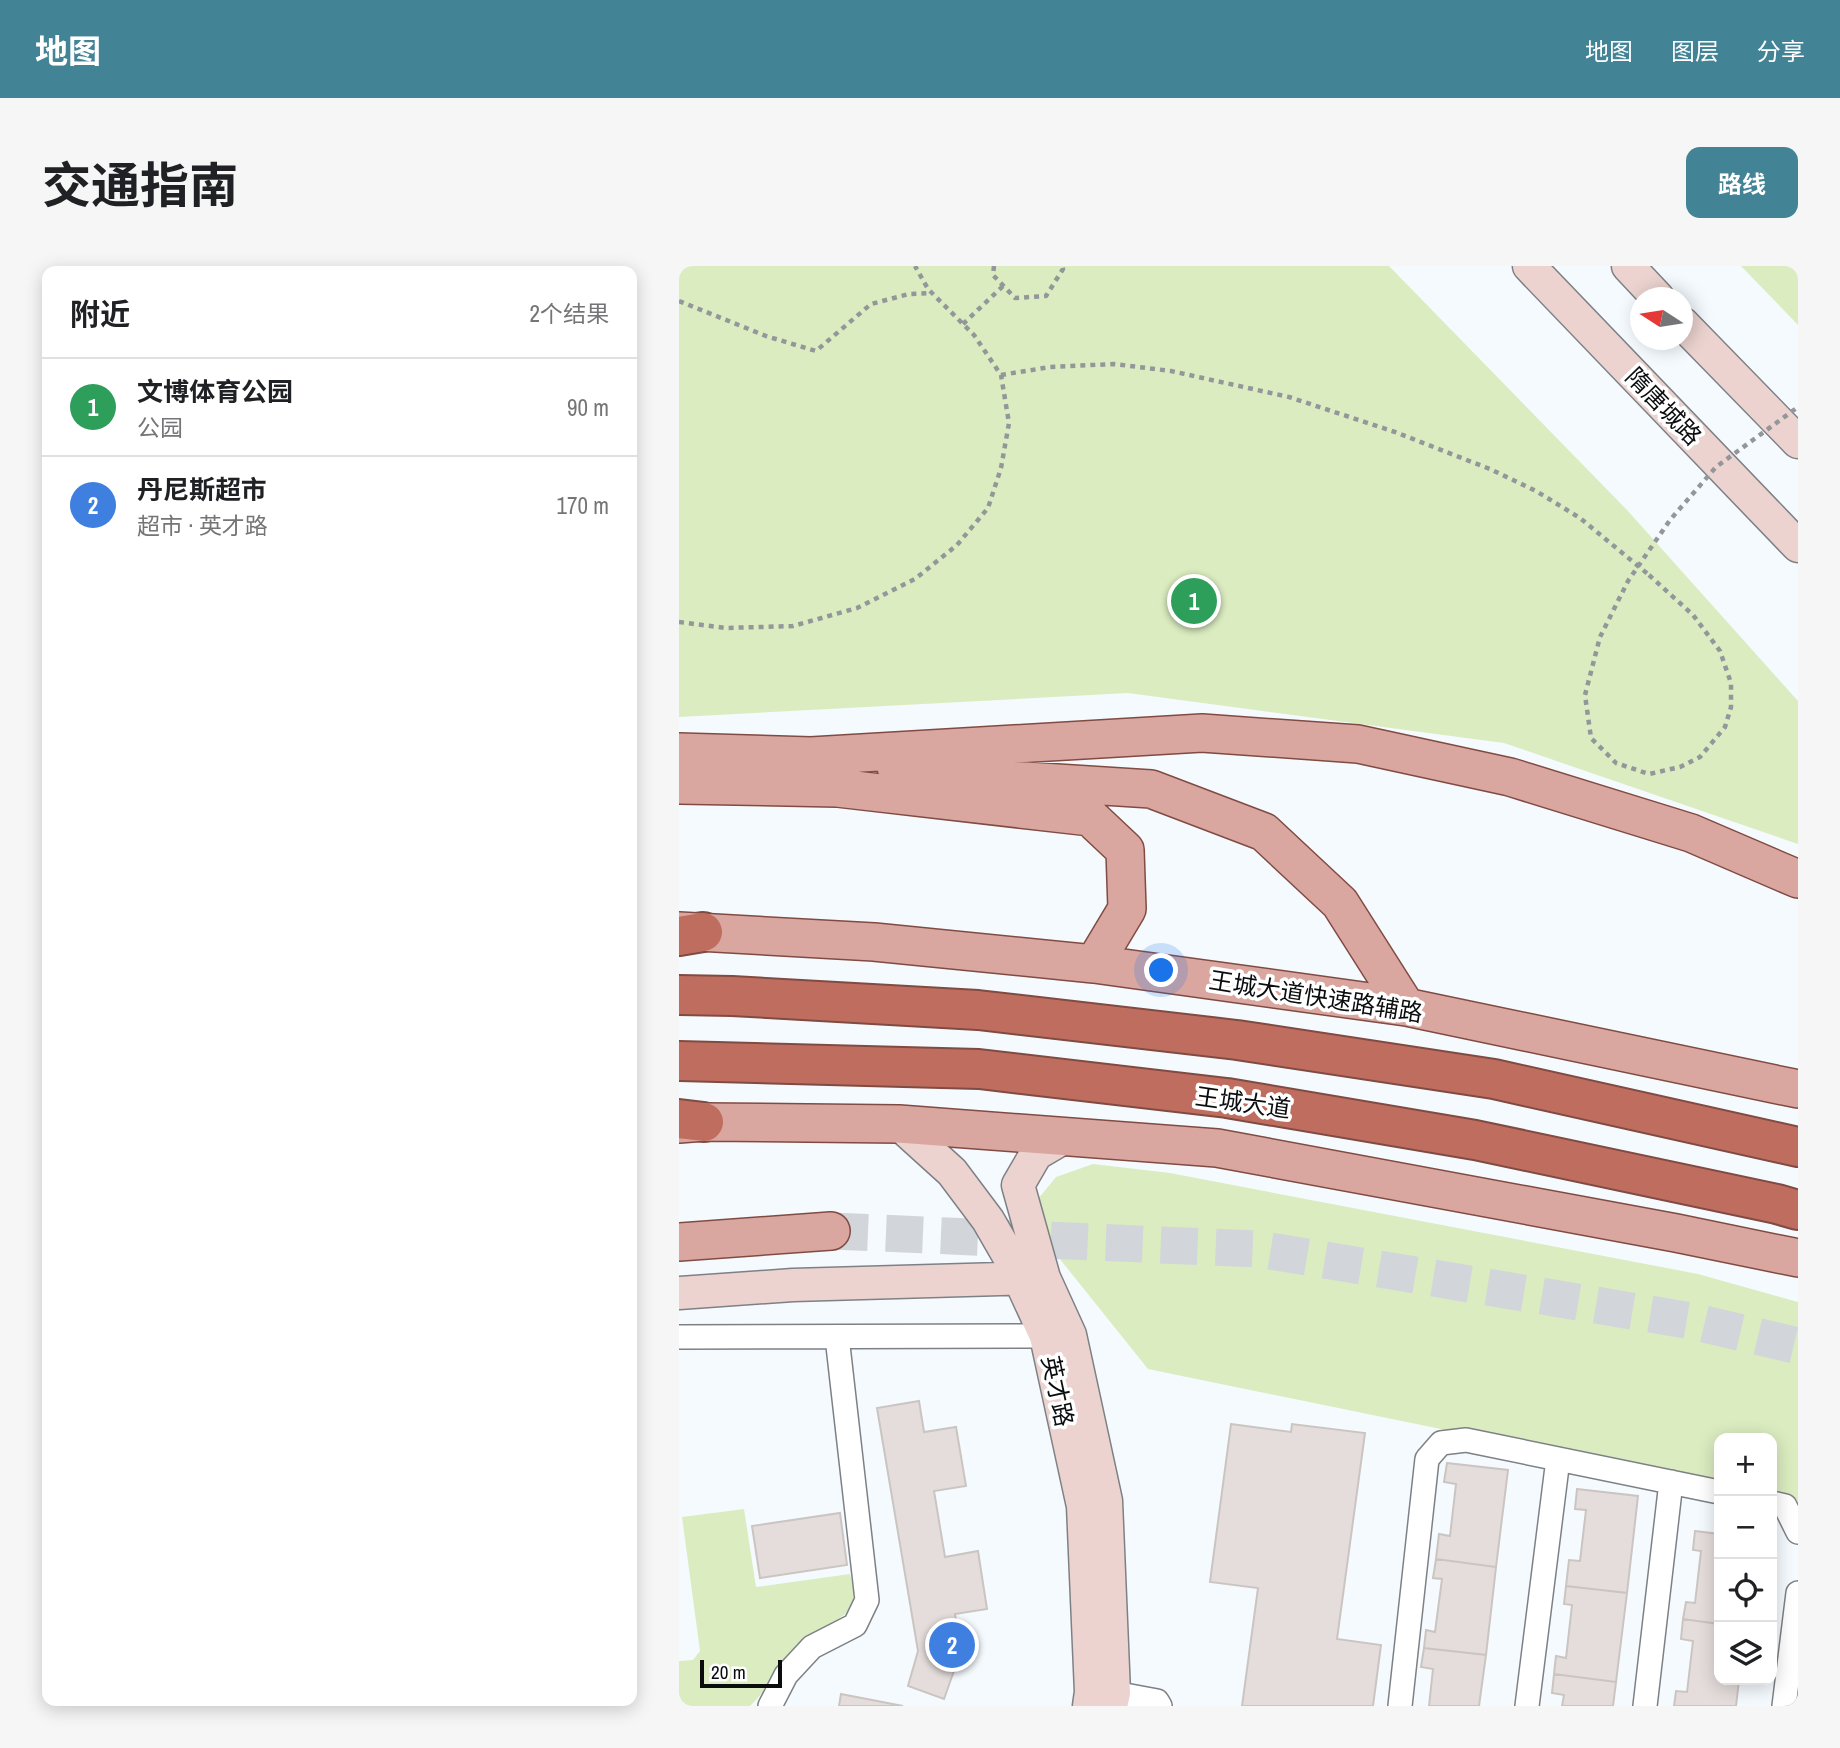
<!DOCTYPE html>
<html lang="zh">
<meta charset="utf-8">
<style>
:root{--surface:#fff;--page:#f6f6f6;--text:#202124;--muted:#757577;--line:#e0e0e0;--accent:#428396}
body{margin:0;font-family:"Archivo Narrow","Noto Sans SC",sans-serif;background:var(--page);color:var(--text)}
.controls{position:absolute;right:21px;bottom:21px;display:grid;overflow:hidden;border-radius:14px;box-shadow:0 4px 18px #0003}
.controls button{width:63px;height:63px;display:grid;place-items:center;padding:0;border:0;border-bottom:2px solid var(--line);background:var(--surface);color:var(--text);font:35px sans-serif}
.compass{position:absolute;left:951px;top:21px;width:63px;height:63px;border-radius:50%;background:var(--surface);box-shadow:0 4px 18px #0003;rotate:282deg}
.scale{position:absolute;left:21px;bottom:18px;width:82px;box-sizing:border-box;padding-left:7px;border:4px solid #0a0c0d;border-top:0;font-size:19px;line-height:24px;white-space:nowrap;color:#0a0c0d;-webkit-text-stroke:5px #fff;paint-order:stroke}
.you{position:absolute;left:483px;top:705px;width:24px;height:24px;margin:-18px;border:5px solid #fff;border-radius:50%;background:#1a73e8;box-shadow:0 0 0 10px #1a73e833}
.badge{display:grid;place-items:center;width:46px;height:46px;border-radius:50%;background:var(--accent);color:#fff;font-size:23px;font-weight:700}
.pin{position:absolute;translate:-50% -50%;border:4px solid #fff;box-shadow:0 2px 7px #0006}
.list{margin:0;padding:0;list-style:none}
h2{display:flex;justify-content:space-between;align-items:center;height:91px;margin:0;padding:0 28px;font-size:30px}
h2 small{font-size:23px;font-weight:400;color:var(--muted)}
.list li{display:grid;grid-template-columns:46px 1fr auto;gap:21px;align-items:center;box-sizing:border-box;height:98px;padding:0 28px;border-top:2px solid var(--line)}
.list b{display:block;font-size:26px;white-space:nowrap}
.list p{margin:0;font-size:23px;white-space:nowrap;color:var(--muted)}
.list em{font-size:23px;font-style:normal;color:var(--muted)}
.icon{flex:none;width:38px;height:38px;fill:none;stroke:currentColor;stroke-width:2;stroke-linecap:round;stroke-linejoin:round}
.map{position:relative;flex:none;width:1119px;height:1440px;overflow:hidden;border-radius:14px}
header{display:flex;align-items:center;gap:42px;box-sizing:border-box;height:98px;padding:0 35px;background:var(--accent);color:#fff}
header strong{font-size:33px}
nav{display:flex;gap:38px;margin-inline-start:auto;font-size:24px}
.intro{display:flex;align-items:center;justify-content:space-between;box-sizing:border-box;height:168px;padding:0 42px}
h1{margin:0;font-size:49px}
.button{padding:18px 32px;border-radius:14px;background:var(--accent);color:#fff;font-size:24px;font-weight:700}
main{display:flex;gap:42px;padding:0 42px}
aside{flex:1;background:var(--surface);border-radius:14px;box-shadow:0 4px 18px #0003}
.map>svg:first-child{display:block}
</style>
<header>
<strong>地图</strong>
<nav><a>地图</a><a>图层</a><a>分享</a></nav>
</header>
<div class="intro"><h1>交通指南</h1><a class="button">路线</a></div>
<main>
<aside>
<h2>附近<small>2个结果</small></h2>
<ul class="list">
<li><span class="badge" style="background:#2e9e5b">1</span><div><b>文博体育公园</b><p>公园</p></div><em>90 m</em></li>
<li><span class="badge" style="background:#3f7fe0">2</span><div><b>丹尼斯超市</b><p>超市 · 英才路</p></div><em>170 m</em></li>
</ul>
</aside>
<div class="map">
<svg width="1119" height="1440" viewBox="0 0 1119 1440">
<rect width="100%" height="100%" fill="#f5fafe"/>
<path fill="#dbecc0" d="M0 0H710L948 244 1119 435V578L825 477 449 427 0 451Z
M1062 0H1119V59Z
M414 898 491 907 1019 1008 1119 1036V1236L1093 1231V1172H1040V1220L469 1103 360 967 355 938 377 911Z
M65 1243 77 1321 171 1308C174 1321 178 1334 169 1345 162 1354 130 1369 118 1379 98 1396 90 1423 71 1440H0V1395L14 1394 21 1385 3 1251Z"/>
<path fill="#e4dddb" stroke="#cbc5c2" stroke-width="2" d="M240 1135 245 1166 277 1161 287 1220 255 1225 266 1291 299 1285 308 1343 276 1348 282 1385 265 1433 229 1420 239 1385 198 1142Z
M552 1158 612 1166 613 1158 686 1167 658 1373 702 1379 694 1440H563L579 1322 531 1316Z
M768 1197 829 1204 817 1301 757 1293 760 1268 771 1270 777 1218 765 1216Z
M898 1223 959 1230 948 1327 887 1320 890 1294 901 1295 907 1244 896 1243Z
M161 1247 168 1299 81 1312 73 1260Z
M1016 1265 1040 1268V1358L1004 1353 1007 1336 1016 1337 1022 1285 1014 1284Z
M757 1293 817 1301 807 1389 745 1382 747 1364 756 1366 763 1313 754 1312Z
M887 1320 948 1327 937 1416 875 1408 877 1390 887 1392 893 1339 885 1338Z
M1004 1353 1040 1358V1414H1060L1057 1440H995L997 1425 1008 1426 1014 1375 1002 1373Z
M745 1382 807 1389 800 1440H750L754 1403 742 1401Z
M875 1408 937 1416 934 1440H883L885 1429 873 1427Z
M162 1428 224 1440H160Z"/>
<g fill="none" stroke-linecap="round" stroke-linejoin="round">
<path stroke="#d2d6da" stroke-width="37" stroke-dasharray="37 18" stroke-linecap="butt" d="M152 965 579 983 1013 1055 1119 1080"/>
<defs>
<path id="street" d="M0 1071 378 1070
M1093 1237 1106 1240 1119 1266
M435 1427 478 1435 481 1440
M91 1440 107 1409 133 1381 176 1359 188 1334 158 1071
M721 1440 748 1193 762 1177 787 1174 1040 1226
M848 1440 879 1193
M966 1440 992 1216
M1105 1440 1119 1327"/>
<path id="secondary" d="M850 0 1119 280
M949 0 979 32
M1003 57 1119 176
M220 858 273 906 309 954 332 994 367 1070 404 1240 412 1426 410 1440
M386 871 357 888 339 919 365 1012 391 1069 427 1235 435 1427 432 1440
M0 1027 114 1019 360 1012"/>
<path id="primary" d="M0 486 132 490 156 493
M132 490 523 467 679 478 831 511 1012 567 1119 613
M217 501 316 513 472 523 585 566 661 637 727 741
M0 519 158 522 411 551 446 584 448 643 415 698
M0 665 195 676 415 698 727 741 1119 823
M0 858 25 856 220 858 538 882 997 967 1119 992
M0 976 152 965"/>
<path id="highway" d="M0 670 24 666
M0 729 53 730 299 744 558 774 815 813 1119 881
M0 795 300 803 548 832 796 874 1098 938 1119 944
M0 853 25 856"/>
</defs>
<use href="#street" stroke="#7d8185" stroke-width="26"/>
<use href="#secondary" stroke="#7d8185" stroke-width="35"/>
<use href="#primary" stroke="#804b42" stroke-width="40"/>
<use href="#highway" stroke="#804b42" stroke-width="42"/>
<path stroke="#93979a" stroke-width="4.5" stroke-dasharray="5 5" stroke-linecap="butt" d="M315 0 314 9 336 32 367 30 384 3 383 0
M0 35 87 70 137 85 192 38 230 28 251 27
M284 58 324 20
M322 109 371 101 435 98 492 105 610 131 716 166 811 203 857 225 901 252 970 309
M0 356 47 362 114 360 178 342 236 313 278 279 309 242 322 202 330 157 322 109 295 69 249 23 236 0"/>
<use href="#street" stroke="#fff" stroke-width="23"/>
<use href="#secondary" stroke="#ecd3cf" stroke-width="32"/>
<use href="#primary" stroke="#d9a79f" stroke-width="37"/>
<use href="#highway" stroke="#bf6d5f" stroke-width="38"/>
<path stroke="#93979a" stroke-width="4.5" stroke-dasharray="5 5" stroke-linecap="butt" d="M970 309 1014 349 1041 385 1052 417V441L1046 461 1021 491 1001 501 970 508 937 497 912 472 906 429 921 371 949 315 991 254 1037 201 1119 141"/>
</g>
<g text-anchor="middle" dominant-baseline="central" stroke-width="7" stroke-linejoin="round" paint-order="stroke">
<g font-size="24" fill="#0a0c0d" stroke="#fff">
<text transform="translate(985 140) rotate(46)">隋唐城路</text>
<text transform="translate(637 730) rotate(9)">王城大道快速路辅路</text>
<text transform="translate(564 836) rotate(8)">王城大道</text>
<text transform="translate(379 1125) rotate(78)">英才路</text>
</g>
</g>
</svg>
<div class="controls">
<button>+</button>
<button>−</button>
<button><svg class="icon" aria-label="locate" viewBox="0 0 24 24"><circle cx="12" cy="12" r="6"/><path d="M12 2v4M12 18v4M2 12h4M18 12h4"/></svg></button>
<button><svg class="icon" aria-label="layers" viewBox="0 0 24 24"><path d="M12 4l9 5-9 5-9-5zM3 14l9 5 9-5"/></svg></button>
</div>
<svg class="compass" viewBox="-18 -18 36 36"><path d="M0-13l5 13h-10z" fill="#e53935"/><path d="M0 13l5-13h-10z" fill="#757577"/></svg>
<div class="scale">20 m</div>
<div class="you"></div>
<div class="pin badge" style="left:515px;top:335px;background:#2e9e5b">1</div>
<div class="pin badge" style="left:273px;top:1379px;background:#3f7fe0">2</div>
</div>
</main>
